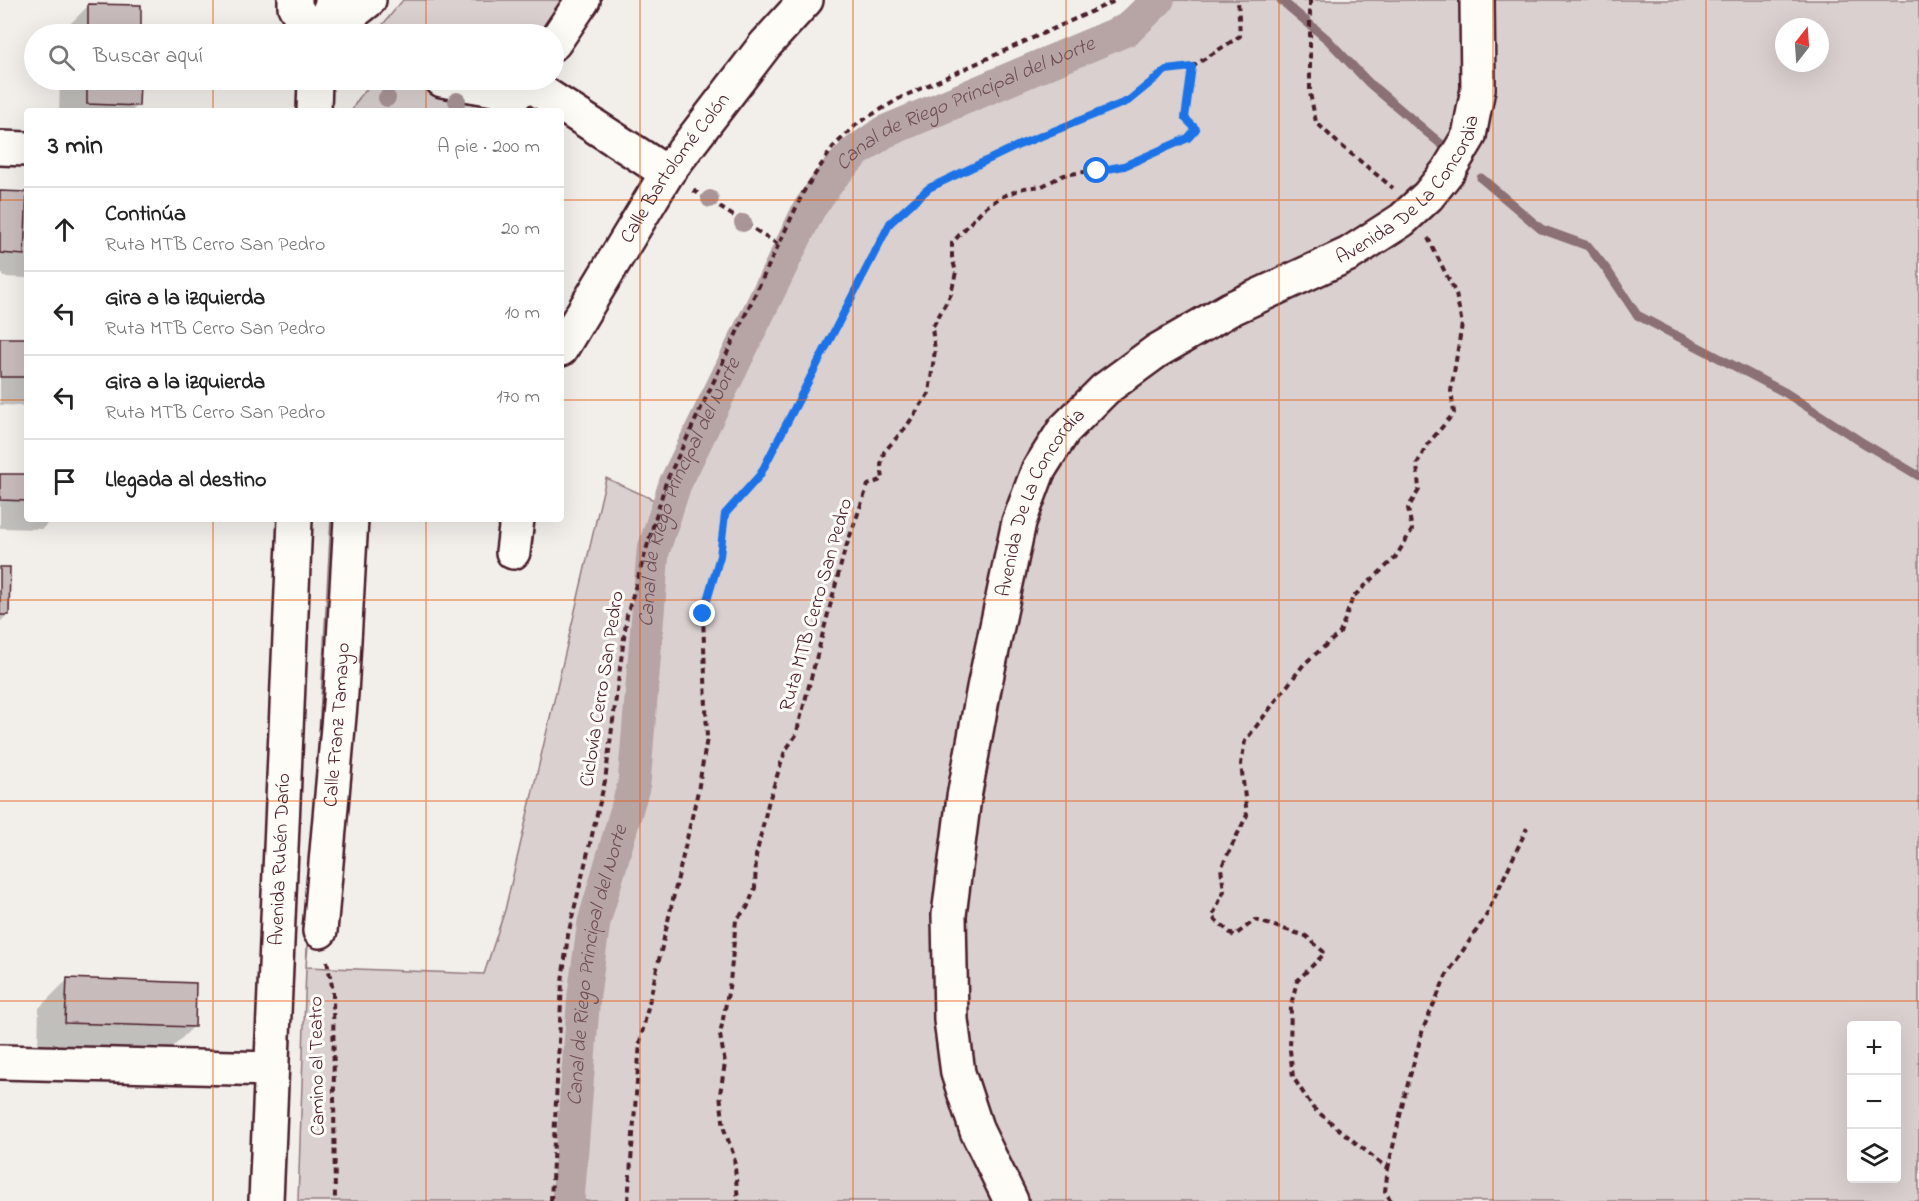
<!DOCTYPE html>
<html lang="es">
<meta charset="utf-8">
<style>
:root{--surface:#fff;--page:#f6f6f6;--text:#222;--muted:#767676;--line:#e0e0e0}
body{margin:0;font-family:"Indie Flower",sans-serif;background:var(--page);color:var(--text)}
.controls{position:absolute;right:18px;bottom:18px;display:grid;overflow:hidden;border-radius:6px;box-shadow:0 6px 24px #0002}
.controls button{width:54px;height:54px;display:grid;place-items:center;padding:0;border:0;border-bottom:2px solid var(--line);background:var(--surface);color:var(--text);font:30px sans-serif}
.compass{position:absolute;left:1775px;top:18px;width:54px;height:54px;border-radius:50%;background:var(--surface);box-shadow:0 6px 24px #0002;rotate:17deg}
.stop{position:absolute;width:18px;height:18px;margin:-14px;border:4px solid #1a73e8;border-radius:50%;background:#fff}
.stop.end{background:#1a73e8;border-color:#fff;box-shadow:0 2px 6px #0008}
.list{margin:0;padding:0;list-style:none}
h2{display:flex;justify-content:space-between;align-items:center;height:78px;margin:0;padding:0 24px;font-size:26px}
h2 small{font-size:20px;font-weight:400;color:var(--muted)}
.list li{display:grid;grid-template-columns:39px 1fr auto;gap:18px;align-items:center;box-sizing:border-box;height:84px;padding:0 24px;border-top:2px solid var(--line)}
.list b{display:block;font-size:22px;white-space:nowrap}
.list p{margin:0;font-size:20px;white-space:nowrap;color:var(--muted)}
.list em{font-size:20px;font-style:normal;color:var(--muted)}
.icon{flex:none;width:33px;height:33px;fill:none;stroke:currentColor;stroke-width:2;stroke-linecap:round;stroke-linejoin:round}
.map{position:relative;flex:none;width:1919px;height:1201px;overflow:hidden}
.search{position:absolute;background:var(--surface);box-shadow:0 6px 24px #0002;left:24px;top:24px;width:540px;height:66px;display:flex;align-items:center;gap:15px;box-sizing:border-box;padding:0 21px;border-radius:33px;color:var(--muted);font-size:22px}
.panel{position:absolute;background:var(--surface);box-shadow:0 6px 24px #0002;left:24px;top:108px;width:540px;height:414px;border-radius:6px}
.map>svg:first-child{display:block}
</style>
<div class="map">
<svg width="1919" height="1201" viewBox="0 0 1919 1201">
<rect width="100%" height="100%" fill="#f2efeb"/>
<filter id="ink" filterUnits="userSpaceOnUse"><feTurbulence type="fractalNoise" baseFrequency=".0167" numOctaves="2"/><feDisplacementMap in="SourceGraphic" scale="12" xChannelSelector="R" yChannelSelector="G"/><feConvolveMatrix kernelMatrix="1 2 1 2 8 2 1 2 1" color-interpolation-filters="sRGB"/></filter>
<g filter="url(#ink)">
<path fill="#d9d0cf" stroke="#92787d" stroke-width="1.5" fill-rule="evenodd" d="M403 0H572L549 34H375Z
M1169 0H1919V1201H298L306 967 331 519H342L332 686 306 967 484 974 505 910 606 478 674 509 820 209 856 161 895 136 930 118 1087 56 1127 37 1158 16ZM1784 27H1820V63H1784ZM1852 1026H1896V1178H1852Z
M378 80 487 97 497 106 495 111H352C357 97 367 89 378 80Z"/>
<path fill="#0003" d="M89 5 140 6 139 34H60Z
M60 80H138V105L132 111H59Z
M0 192 24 219 27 216V278L3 277V273L0 277Z
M0 339 27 340V406L0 405Z
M0 475 27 476V519H52L42 529 0 528Z
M0 569 8 614 0 622Z
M67 980 194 1026 165 1055 38 1050 39 1008Z"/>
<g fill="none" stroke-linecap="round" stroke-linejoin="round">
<path stroke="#8b6f75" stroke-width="9" d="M1281 0 1327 39 1369 83 1441 144
M1481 178 1541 229 1588 246 1607 270 1637 315 1786 393 1860 441 1919 476"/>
<path stroke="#b7a5a6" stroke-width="33" id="s1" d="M568 1201 584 994 594 922 634 784 653 552 675 484 809 209 834 174 854 153 884 132 1128 29 1158 0"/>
</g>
<path fill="#c8bbbb" stroke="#4a1f2b" stroke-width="1.5" d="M88 4 141 5V34H88Z
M87 80H140L139 106 87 104Z
M0 191 27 192 24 255 0 253Z
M0 338H27V377H0Z
M0 474H27V501L0 500Z
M0 567H10L9 615H0Z
M67 978 196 983 195 1027 65 1023Z"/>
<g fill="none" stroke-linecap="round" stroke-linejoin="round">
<defs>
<g id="minor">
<path d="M326 34 369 0"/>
<path d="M554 43 583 0"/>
<path d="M442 80 517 93"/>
<path d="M526 82 667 173"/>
<path d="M0 148 27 149"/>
<path id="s2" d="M561 349 667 173 765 45 806 0"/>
<path d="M513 552 517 519"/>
<path id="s3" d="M320 931 341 693 351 519"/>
<path d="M0 1062 271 1069"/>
<path id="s4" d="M1011 1201 977 1131 958 1073 951 1020 949 915 964 797 984 688 1019 522 1038 471 1064 430 1105 389 1157 351 1230 309 1349 254 1402 220 1428 196 1448 171 1469 136 1478 89 1477 0"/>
</g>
<g id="highway">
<path d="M295 0V7L312 34"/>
<path d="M320 34 332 4V0"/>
<path d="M314 111 315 80"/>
<path id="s5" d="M266 1201 295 519"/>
</g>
</defs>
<use href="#minor" stroke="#4a1f2b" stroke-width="38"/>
<use href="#highway" stroke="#4a1f2b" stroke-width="38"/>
<path stroke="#4a1f2b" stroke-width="4" stroke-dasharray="6 4.5" stroke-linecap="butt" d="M1310 0V93L1316 122 1338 143 1393 188
M1192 67 1240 36 1238 0
M693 190 779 245
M327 961 333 991 335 1201
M1388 1169 1404 1098 1423 1029 1446 976 1486 916 1527 828
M551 1201 562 982 568 935 605 781 627 615 666 482 804 191 833 147 858 123 902 97 1117 0
M628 1201 640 1042 698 791 707 738 703 614 720 556 725 514 760 475 890 223 929 188 1019 145 1128 101 1166 70 1192 67 1185 118 1196 129 1188 138 1124 166 1064 175 1042 186 1024 188 1001 197 983 209 952 243V257L956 272 951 294 932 328 935 350 929 393 906 427 884 452 881 465 883 479 868 485 844 553 796 735 785 751 768 804 756 856 755 888 747 908 736 920 730 982 720 1035 725 1063 720 1094 724 1129 734 1156 738 1201
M1391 1201 1385 1191 1388 1169 1313 1108 1293 1077 1290 1050 1291 1005 1297 981 1325 953 1306 936 1255 920 1234 936 1212 917 1224 891 1221 868 1247 815 1241 764 1245 741 1304 664 1340 633 1353 597 1395 558 1412 530 1408 508 1419 490 1417 464 1427 445 1454 413 1451 391 1462 324 1456 294 1428 238"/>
<use href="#minor" stroke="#fdfcf7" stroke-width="33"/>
<use href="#highway" stroke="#fdfcf7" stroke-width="33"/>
</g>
<g fill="#a99598">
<circle cx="387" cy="98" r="9"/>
<circle cx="457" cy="101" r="9"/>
<circle cx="710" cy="199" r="9"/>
<circle cx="743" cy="223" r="9"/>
</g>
</g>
<g fill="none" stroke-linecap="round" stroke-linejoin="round" filter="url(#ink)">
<path stroke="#1a73e8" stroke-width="8" d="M703 614 720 556 725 514 760 475 890 223 929 188 1019 145 1128 101 1166 70 1192 67 1185 118 1196 129 1188 138 1124 166 1097 171"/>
</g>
<path fill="none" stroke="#e8590c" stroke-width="1.5" stroke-opacity="0.55" d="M213 0V34M426 0V34M640 0V1201M853 0V1201M1066 0V1201M1279 0V1201M1493 0V1201M1706 0V1201M213 80V111M426 80V111M0 200H27M561 200H1919M0 400H27M561 400H1919M213 519V1201M426 519V1201M0 600H1919M0 801H1919M0 1001H1919"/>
<g text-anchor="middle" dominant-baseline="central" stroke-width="6" stroke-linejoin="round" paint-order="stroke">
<g font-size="20" fill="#4a1f2b" stroke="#fdfcf7">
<text stroke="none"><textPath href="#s2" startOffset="214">Calle Bartolomé Colón</textPath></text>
<text stroke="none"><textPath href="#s4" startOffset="1227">Avenida De La Concordia</textPath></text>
<text stroke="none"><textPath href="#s4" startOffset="723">Avenida De La Concordia</textPath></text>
<text transform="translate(817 605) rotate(-74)">Ruta MTB Cerro San Pedro</text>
<text transform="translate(603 689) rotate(-81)">Ciclovía Cerro San Pedro</text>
<text stroke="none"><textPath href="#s3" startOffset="207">Calle Franz Tamayo</textPath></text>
<text stroke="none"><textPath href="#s5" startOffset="342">Avenida Rubén Darío</textPath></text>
<text transform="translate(318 1066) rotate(-91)">Camino al Teatro</text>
</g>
<g font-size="21" font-style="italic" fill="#704e56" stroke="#fdfcf7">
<text stroke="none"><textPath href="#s1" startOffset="1228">Canal de Riego Principal del Norte</textPath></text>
<text stroke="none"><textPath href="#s1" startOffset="724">Canal de Riego Principal del Norte</textPath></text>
<text stroke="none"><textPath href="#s1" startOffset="238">Canal de Riego Principal del Norte</textPath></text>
</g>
</g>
</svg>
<div class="controls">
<button>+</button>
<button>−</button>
<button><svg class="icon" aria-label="layers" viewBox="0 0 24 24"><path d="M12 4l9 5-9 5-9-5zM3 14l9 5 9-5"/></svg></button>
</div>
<svg class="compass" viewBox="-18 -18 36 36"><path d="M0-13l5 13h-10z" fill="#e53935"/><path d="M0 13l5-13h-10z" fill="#767676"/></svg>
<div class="stop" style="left:1097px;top:171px"></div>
<div class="stop end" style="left:703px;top:614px"></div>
<div class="search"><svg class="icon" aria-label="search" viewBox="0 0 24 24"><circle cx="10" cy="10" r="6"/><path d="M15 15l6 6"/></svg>Buscar aquí</div>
<section class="panel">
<h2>3 min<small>A pie · 200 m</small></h2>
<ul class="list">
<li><svg class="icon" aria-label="ahead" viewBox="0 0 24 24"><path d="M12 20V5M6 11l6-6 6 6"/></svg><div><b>Continúa</b><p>Ruta MTB Cerro San Pedro</p></div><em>20 m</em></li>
<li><svg class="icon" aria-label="left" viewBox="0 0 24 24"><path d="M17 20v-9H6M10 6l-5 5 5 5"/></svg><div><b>Gira a la izquierda</b><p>Ruta MTB Cerro San Pedro</p></div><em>10 m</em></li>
<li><svg class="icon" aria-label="left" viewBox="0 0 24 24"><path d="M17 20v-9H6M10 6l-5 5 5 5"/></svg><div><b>Gira a la izquierda</b><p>Ruta MTB Cerro San Pedro</p></div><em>170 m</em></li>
<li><svg class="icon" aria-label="arrive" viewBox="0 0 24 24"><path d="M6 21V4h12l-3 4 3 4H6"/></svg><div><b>Llegada al destino</b></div></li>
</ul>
</section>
</div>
